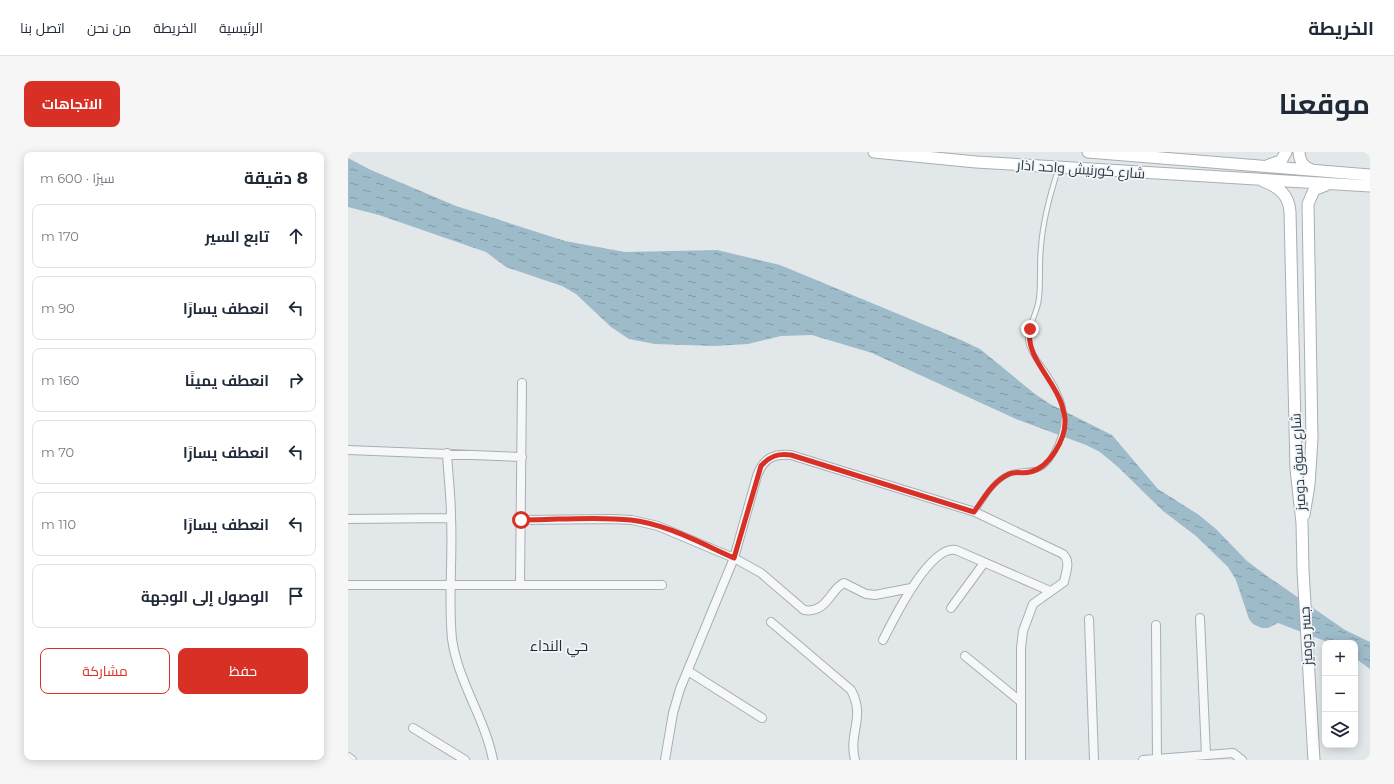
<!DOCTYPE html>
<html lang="ar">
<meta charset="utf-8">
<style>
:root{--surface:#fff;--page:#f6f6f7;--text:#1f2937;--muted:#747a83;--line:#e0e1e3;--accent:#d93025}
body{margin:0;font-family:Montserrat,Cairo,sans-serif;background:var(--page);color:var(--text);direction:rtl}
.controls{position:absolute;right:12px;bottom:12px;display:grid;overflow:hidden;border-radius:8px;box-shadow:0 2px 10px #0003}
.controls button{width:36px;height:36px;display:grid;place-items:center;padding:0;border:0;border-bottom:1px solid var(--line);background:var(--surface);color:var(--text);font:20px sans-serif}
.stop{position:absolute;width:12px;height:12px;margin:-9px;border:3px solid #d93025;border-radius:50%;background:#fff}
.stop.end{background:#d93025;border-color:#fff;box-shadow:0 1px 4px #0008}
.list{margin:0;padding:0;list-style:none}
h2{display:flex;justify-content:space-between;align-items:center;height:52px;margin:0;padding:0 16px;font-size:17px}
h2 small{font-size:13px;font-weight:400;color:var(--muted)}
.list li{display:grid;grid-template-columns:26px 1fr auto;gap:12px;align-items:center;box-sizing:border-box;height:64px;margin:0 8px 8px;padding:0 8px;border:1px solid var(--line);border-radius:8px}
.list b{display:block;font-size:15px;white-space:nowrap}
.list em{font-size:13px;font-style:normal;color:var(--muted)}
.actions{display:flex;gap:8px;padding:12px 16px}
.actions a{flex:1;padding:9px 0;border:1px solid var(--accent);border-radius:8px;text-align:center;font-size:14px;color:var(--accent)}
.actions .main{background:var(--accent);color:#fff}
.icon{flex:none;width:22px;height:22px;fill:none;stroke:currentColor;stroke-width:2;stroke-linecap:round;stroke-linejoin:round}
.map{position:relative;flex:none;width:1022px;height:608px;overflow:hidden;direction:ltr;border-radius:8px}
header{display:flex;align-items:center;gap:24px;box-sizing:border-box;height:56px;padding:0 20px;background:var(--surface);border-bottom:1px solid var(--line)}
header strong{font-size:19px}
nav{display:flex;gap:22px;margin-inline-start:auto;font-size:14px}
.intro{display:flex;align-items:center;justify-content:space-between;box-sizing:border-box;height:96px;padding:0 24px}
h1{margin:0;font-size:28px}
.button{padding:10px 18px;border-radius:8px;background:var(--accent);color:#fff;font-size:14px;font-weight:700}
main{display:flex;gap:24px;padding:0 24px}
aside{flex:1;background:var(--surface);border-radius:8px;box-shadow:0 2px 10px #0003}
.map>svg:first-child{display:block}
</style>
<header>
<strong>الخريطة</strong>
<nav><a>الرئيسية</a><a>الخريطة</a><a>من نحن</a><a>اتصل بنا</a></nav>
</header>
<div class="intro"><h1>موقعنا</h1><a class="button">الاتجاهات</a></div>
<main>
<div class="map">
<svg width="1022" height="608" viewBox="0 0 1022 608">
<defs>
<pattern id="water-ripples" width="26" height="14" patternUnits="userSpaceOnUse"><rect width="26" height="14" fill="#9ebbca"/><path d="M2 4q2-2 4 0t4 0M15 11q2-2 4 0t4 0" fill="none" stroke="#8199a6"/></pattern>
</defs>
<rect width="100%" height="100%" fill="#e2e7ea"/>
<path fill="url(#water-ripples)" d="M0 6 23 18 108 54 217 89 277 100 369 98 432 113 613 188 632 197 687 242 702 252 764 283 810 337 851 363 868 377 899 409 919 424 997 478 1022 490V517L1007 506V491H982L930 471 920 476H914L905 472 901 467 888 428 880 415 848 384 815 359 770 315 752 300 738 293 668 267 524 201 464 183 433 184 400 192 367 194 307 192 281 187 263 175 228 142 214 134 158 115 138 100 31 63 0 55Z"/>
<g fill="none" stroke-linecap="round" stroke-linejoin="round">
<defs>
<path id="service" d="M627 360C636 346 645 329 661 322 679 315 692 326 705 302 724 268 717 247 695 216 689 208 681 198 680 187 680 173 690 160 691 146 693 129 691 112 693 95 695 67 702 42 711 15"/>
<path id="minor" d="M0 298 174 305
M99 301C100 322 103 344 103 365 105 405 100 446 104 487 110 530 137 566 145 608
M0 367 103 366
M173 368 264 367 284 368 310 374 386 406 413 421 456 458C479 462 483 436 496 431L518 442 527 443 563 436
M0 433H314
M172 433 174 231
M603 456 636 411
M852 466 858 603
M741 467 746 608
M423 470 503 538C518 566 500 580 507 608
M808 473 809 607
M535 488C545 468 582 393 608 398L702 439
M617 504 672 549
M340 519 414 566
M65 576 117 608
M0 605 4 608
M317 608 325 561 332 537 386 406 409 324C415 307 425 301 443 303L627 360 715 402C723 410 718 419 716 430L685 452 675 479 673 496V608
M795 608 885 601 894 608"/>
<path id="secondary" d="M526 0 628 10 1022 34
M740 0 1022 23
M951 0C952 10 955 15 964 18
M921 13 933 9 938 0
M915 29C931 35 941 43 942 60L948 317 954 371 955 418 966 608
M956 363 961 333 964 287 960 52 966 38 978 33"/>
</defs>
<use href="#service" stroke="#a7afb4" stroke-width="6"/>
<use href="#minor" stroke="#a7afb4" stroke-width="10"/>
<use href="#secondary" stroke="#a7afb4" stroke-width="13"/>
<use href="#service" stroke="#f5f7f9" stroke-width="4"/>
<use href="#minor" stroke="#f5f7f9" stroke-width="8"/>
<use href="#secondary" stroke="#fff" stroke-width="11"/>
</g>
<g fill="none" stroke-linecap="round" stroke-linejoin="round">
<path stroke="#d93025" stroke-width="5" d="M173 368C209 368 247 364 283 368 319 372 354 392 386 406L413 314C422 304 430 301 443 303L626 360C636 346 645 329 661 322 668 319 675 322 682 320 701 316 718 287 717 268 717 263 715 258 714 253 706 227 677 205 682 177"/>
</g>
<g text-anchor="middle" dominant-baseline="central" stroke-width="3.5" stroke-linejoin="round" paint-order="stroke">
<g font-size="14" fill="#2a3842" stroke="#f2f5f8">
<text transform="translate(733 17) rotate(4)">شارع كورنيش واحد اذار</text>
<text transform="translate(950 310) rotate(-93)">شارع سوق دوميز</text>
<text transform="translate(958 484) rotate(-93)">جسر دوميز</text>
</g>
<g font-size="15" fill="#1c2833" stroke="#f2f5f8">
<text x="211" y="493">حي النداء</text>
</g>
</g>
</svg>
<div class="controls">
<button>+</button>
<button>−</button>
<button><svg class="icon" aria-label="layers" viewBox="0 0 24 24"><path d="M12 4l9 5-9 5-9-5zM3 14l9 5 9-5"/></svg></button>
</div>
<div class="stop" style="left:173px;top:368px"></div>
<div class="stop end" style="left:682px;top:177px"></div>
</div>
<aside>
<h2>8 دقيقة<small>سيرًا · 600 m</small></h2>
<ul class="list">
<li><svg class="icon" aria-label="ahead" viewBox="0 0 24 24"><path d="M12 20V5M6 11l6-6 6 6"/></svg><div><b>تابع السير</b></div><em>170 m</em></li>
<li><svg class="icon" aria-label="left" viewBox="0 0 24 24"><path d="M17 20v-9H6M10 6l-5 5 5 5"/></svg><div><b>انعطف يسارًا</b></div><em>90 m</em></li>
<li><svg class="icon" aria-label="right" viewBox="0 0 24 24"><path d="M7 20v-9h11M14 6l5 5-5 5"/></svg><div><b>انعطف يمينًا</b></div><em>160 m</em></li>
<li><svg class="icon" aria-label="left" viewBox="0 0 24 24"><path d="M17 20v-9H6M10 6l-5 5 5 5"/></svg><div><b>انعطف يسارًا</b></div><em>70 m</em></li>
<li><svg class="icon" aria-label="left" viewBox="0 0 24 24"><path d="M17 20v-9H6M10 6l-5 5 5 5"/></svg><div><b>انعطف يسارًا</b></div><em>110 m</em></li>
<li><svg class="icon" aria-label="arrive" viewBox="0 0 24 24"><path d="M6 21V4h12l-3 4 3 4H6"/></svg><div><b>الوصول إلى الوجهة</b></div></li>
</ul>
<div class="actions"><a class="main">حفظ</a><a>مشاركة</a></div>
</aside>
</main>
